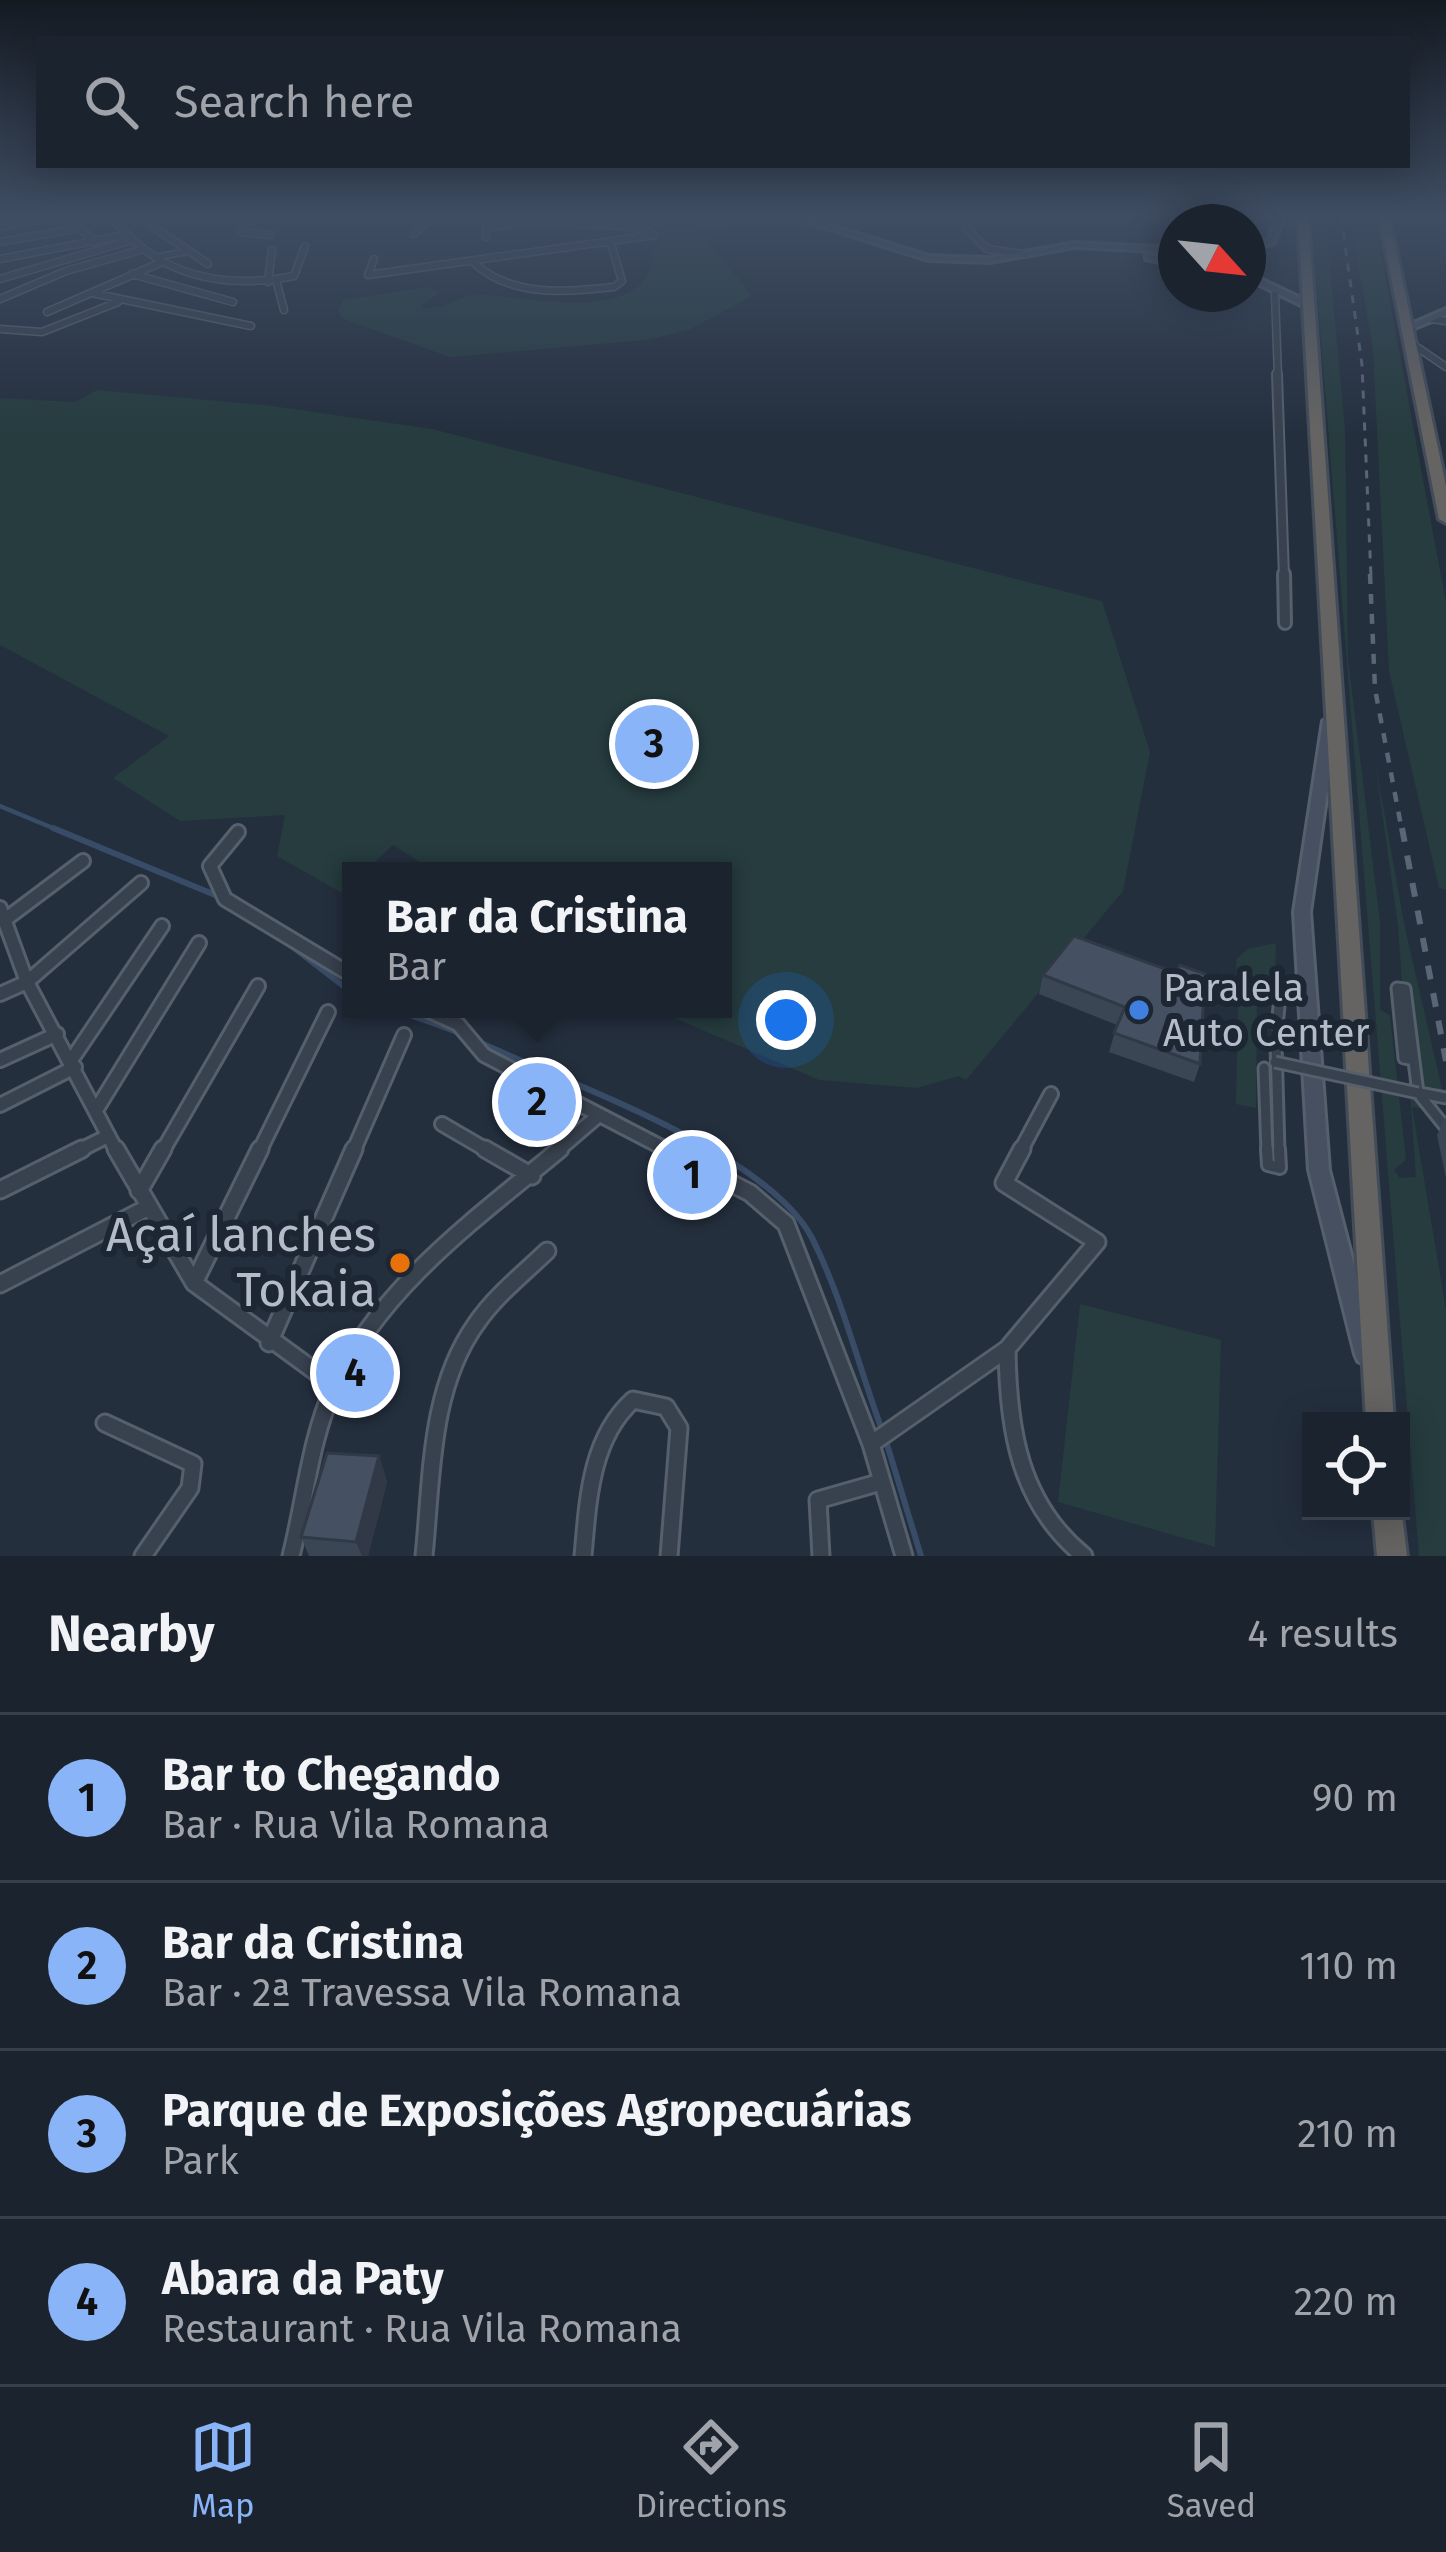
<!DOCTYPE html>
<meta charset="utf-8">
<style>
:root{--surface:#1b232e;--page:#282f3a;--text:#f1f3f6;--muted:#a0a4aa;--line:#39404a;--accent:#8ab4f8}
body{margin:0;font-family:"Fira Sans",sans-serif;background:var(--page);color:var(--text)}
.controls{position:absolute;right:36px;bottom:36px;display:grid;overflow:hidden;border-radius:0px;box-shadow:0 6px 30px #0003}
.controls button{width:108px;height:108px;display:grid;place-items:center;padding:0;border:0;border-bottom:3px solid var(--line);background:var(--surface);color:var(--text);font:60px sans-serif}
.compass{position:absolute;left:1158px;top:204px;width:108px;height:108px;border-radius:50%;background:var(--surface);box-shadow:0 6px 30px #0003;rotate:117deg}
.you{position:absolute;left:786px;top:1020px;width:42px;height:42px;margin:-30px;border:9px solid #fff;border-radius:50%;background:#1a73e8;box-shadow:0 0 0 18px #1a73e833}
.badge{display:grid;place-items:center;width:78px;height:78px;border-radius:50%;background:var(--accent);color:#111;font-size:39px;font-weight:700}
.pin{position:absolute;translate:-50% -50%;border:6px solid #fff;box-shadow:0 3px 12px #0006}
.popup{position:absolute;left:342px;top:862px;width:390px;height:156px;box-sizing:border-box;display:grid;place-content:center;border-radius:0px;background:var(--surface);filter:drop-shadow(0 3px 9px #0005);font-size:39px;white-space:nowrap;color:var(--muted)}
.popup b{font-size:45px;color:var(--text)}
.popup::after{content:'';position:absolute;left:50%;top:100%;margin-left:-24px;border:24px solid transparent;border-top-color:var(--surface)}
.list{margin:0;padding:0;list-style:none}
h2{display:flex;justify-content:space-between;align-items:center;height:156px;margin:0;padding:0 48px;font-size:51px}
h2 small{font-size:39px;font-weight:400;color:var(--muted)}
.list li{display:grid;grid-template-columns:78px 1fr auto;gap:36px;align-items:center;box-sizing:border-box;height:168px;padding:0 48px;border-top:3px solid var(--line)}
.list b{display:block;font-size:45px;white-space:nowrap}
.list p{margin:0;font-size:39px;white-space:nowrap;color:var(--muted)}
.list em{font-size:39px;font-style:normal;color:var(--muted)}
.icon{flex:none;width:66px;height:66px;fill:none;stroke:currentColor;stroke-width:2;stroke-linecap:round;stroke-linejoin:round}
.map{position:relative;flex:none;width:1446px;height:1556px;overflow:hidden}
.search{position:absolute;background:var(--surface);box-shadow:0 6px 30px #0003;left:36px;right:36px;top:36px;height:132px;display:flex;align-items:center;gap:30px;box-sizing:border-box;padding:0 42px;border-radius:0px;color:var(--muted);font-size:45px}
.sheet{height:828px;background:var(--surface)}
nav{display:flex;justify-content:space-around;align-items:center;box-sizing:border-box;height:168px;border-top:3px solid var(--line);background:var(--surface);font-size:33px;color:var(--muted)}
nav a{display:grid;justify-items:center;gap:6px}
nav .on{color:var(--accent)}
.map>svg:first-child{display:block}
</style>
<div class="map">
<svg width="1446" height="1556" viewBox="0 0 1446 1556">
<rect width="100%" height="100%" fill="#242f3e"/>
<path fill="#263c3f" d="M564 216H736L727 227 695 230 696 238 706 239 752 296 689 330 646 340 450 357 341 318 338 310 343 300 429 287 439 293 420 307C445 312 457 294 481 295 521 296 615 318 643 281 652 269 656 244 662 229L565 222Z
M1311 216H1325L1345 428 1348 659 1380 922V1010L1390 1015 1406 1160 1394 1170 1400 1178 1416 1177 1398 926 1375 761 1405 928 1445 1102 1424 1100 1425 1109 1412 1107 1446 1310V1556H1419Z
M1350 216H1374L1446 603V890L1439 888 1389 671 1373 350Z
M97 390 265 405 432 429 1102 601 1150 752 1123 891 966 1080 959 1076 917 1088 819 1080 653 1009H723V871H434L393 845 365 871H351V884L342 893 277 856 285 815 180 821 113 778 169 736 0 645V398L75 402Z
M1276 943 1275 976 1256 997 1237 993 1236 959 1248 949Z
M1238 1003 1257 1006 1256 1108 1236 1104Z
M1080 1304 1221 1340 1215 1547 1058 1502Z"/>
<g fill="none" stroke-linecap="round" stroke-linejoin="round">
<path stroke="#394c67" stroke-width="4.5" d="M0 806 60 831"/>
<path stroke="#394c67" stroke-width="6" d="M53 828 220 897
M289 944 351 992
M394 1009 460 1033
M481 1043C570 1084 767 1152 812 1238 842 1297 859 1368 882 1430
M886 1441 921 1556"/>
<defs>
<path id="pedestrian-far2" d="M157 257 190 251"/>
<path id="pedestrian-far1" d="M1404 1012 1409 1059 1404 1058 1397 988 1405 989 1418 1093 1446 1128
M1277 1025 1279 1007
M1276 1044 1279 1152
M1264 1068 1267 1152
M1420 1093 1446 1098"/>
<path id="pedestrian" d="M1267 1149 1268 1165 1280 1168 1279 1149"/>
<path id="minor-far4" d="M111 216C156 276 222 290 294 276L305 246
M249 216 241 232 271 235
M483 216H512
M970 216 966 228 987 249 1024 254
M1198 222 1200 216
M1247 222 1250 216
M149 224 208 264
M0 227 58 216
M414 234 434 216
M486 237V227L553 219
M0 242 80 228 94 242
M0 259 125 235
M374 259 368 275 654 235C621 217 582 232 548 216
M473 262C511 298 566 292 614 287L622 281 611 244
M132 274 233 302
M0 279 132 240
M276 280 284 310
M268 282 272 250
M92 293 251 326
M1275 294 1278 377
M0 299 66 271 144 249
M47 312 162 262
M1431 319 1446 321
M0 329 42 332 118 302
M1411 343 1446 367"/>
<path id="minor-far3" d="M1277 374 1284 577"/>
<path id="minor-far2" d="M1284 574 1285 623"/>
<path id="minor-far1" d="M238 832 210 866 225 899 351 975
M0 908 27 982 117 1152
M6 919 83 861
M0 994 27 982 141 883
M425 1009 458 1024 484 1055 671 1152
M72 1059 162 926
M0 1060 57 1034
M0 1105 75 1067
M98 1107 199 943
M442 1124 490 1152
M76 1152 108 1136
M162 1152 258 986
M259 1152 328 1012
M353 1152 404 1035
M556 1152 599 1115
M1020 1152 1051 1094"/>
<path id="minor" d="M116 1149 194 1283 335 1386
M485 1149 532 1176
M665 1149 750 1193 786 1224 871 1444 904 1556
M0 1190 82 1149
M139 1191 163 1149
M194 1283 260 1149
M0 1284 147 1208
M269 1343 354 1149
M1007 1349C1008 1429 1019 1503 1084 1556
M105 1423 193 1464 190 1488 143 1556
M871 1444 1007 1349 1097 1242 1004 1183 1022 1149
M291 1556C305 1501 310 1439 334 1387 381 1286 477 1218 560 1149
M424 1556C432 1479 429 1390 476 1324 495 1296 523 1274 547 1251
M583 1556C588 1501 590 1439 633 1400L666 1407 679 1428 669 1556
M821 1556 818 1500 881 1482"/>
<path id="secondary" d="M788 216H801L929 256 990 258 1075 243 1176 248V252L1075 247 990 262 928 260Z
M1276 216H1284L1274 243 1248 252V247L1268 240Z
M1146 255 1176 259V265L1146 259Z
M1248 273 1311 303 1312 305 1305 307 1248 279Z
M1446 309V315L1410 330 1402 328Z
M1330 717 1337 721 1310 912 1329 1170 1377 1354 1374 1361 1366 1365 1358 1361 1355 1354 1309 1170 1294 912 1323 721Z"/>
<path id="trunk" d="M1298 216H1308L1394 1421H1366Z
M1379 216H1389L1446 486V523L1439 519Z
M1401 1507 1407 1556H1377L1373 1511H1401Z"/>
</defs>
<use href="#pedestrian-far2" stroke="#565f6c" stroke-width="8"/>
<use href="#pedestrian-far1" stroke="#565f6c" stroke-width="15"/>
<use href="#pedestrian" stroke="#565f6c" stroke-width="16"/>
<use href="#minor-far4" stroke="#565f6c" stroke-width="9"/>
<use href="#minor-far3" stroke="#565f6c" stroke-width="12"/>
<use href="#minor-far2" stroke="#565f6c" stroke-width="16"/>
<use href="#minor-far1" stroke="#565f6c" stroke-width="18"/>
<use href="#minor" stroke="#565f6c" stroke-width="21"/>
<use href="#secondary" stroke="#565f6c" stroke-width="6"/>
<use href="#trunk" stroke="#434c59" stroke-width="6"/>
<use href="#pedestrian-far2" stroke="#38414e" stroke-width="4.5"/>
<use href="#pedestrian-far1" stroke="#38414e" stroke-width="9"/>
<use href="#pedestrian" stroke="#38414e" stroke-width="10"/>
<use href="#minor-far4" stroke="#38414e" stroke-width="6"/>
<use href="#minor-far3" stroke="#38414e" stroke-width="8"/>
<use href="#minor-far2" stroke="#38414e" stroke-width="10"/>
<use href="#minor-far1" stroke="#38414e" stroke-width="12"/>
<use href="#minor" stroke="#38414e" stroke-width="15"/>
<use href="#secondary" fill="#465061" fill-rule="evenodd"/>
<use href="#trunk" fill="#656462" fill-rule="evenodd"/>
<path stroke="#5a6575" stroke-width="3" stroke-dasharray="8 8" stroke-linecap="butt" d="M1341 216 1362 365 1371 577"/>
<path stroke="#5a6575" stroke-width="4.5" stroke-dasharray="10 10" stroke-linecap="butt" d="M1370 574 1375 689 1402 831"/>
<path stroke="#5a6575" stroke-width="6" stroke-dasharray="14 14" stroke-linecap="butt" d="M1402 828 1446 1061"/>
<defs>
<path id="pedestrian-bridge" d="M1275 1062 1418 1093"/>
</defs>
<use href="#pedestrian-bridge" stroke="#565f6c" stroke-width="15" stroke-linecap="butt"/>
<use href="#pedestrian-bridge" stroke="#38414e" stroke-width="9"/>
</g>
<path fill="#3b4654" d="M1074 936 1200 1064 1194 1082 1109 1052 1117 1025 1039 994 1043 975Z
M1446 1117V1178L1437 1135Z
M379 1456 387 1482 368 1556H309L301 1537Z"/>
<path fill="#303945" d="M379 1456 387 1482 368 1556H362L356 1542Z"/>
<path fill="#455162" stroke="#303945" stroke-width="3" d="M1074 936 1176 973 1180 965 1205 974 1200 1064 1114 1033 1125 1007 1043 975Z
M327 1453 379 1456 356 1542 301 1537Z"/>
<linearGradient id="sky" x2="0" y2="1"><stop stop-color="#141a22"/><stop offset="0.5" stop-color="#3f4d63"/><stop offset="1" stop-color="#3f4d63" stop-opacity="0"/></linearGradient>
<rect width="1446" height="434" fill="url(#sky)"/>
<circle fill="#3f7fe0" stroke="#1d2633" stroke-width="4.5" cx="1139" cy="1010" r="12"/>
<circle fill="#e8710a" stroke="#1d2633" stroke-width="4.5" cx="400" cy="1263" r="12"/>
<g text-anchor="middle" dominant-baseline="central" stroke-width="12" stroke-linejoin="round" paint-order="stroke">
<g font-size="39" fill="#b4bcc9" stroke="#1d2633" text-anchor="start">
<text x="1163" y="988">Paralela<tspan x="1163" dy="45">Auto Center</tspan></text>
</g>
<g font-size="48" fill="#b4bcc9" stroke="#1d2633" text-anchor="end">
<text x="376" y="1235">Açaí lanches<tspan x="376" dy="55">Tokaia</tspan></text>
</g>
</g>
</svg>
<div class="controls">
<button><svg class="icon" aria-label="locate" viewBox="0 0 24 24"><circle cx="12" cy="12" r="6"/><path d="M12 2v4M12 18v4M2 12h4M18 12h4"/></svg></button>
</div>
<svg class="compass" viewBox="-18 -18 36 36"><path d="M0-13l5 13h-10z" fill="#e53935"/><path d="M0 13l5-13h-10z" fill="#a0a4aa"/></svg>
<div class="you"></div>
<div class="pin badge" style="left:692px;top:1175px">1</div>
<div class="pin badge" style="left:537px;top:1102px">2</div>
<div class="popup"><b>Bar da Cristina</b>Bar</div>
<div class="pin badge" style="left:654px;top:744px">3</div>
<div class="pin badge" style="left:355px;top:1373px">4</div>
<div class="search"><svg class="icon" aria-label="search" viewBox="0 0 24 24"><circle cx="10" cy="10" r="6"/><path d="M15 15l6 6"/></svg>Search here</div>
</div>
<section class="sheet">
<h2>Nearby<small>4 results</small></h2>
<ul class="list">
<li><span class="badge">1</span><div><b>Bar to Chegando</b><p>Bar · Rua Vila Romana</p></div><em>90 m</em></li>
<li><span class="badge">2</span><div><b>Bar da Cristina</b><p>Bar · 2ª Travessa Vila Romana</p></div><em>110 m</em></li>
<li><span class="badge">3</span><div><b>Parque de Exposições Agropecuárias</b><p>Park</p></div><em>210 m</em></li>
<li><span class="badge">4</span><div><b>Abara da Paty</b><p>Restaurant · Rua Vila Romana</p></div><em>220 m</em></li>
</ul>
</section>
<nav>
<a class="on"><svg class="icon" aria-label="map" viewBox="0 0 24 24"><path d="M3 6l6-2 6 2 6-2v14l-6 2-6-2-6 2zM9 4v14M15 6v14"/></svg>Map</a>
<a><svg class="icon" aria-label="directions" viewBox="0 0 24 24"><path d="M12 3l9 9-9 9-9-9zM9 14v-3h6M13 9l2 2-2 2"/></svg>Directions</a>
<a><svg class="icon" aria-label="saved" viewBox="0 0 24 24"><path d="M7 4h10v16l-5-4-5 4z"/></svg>Saved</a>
</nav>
